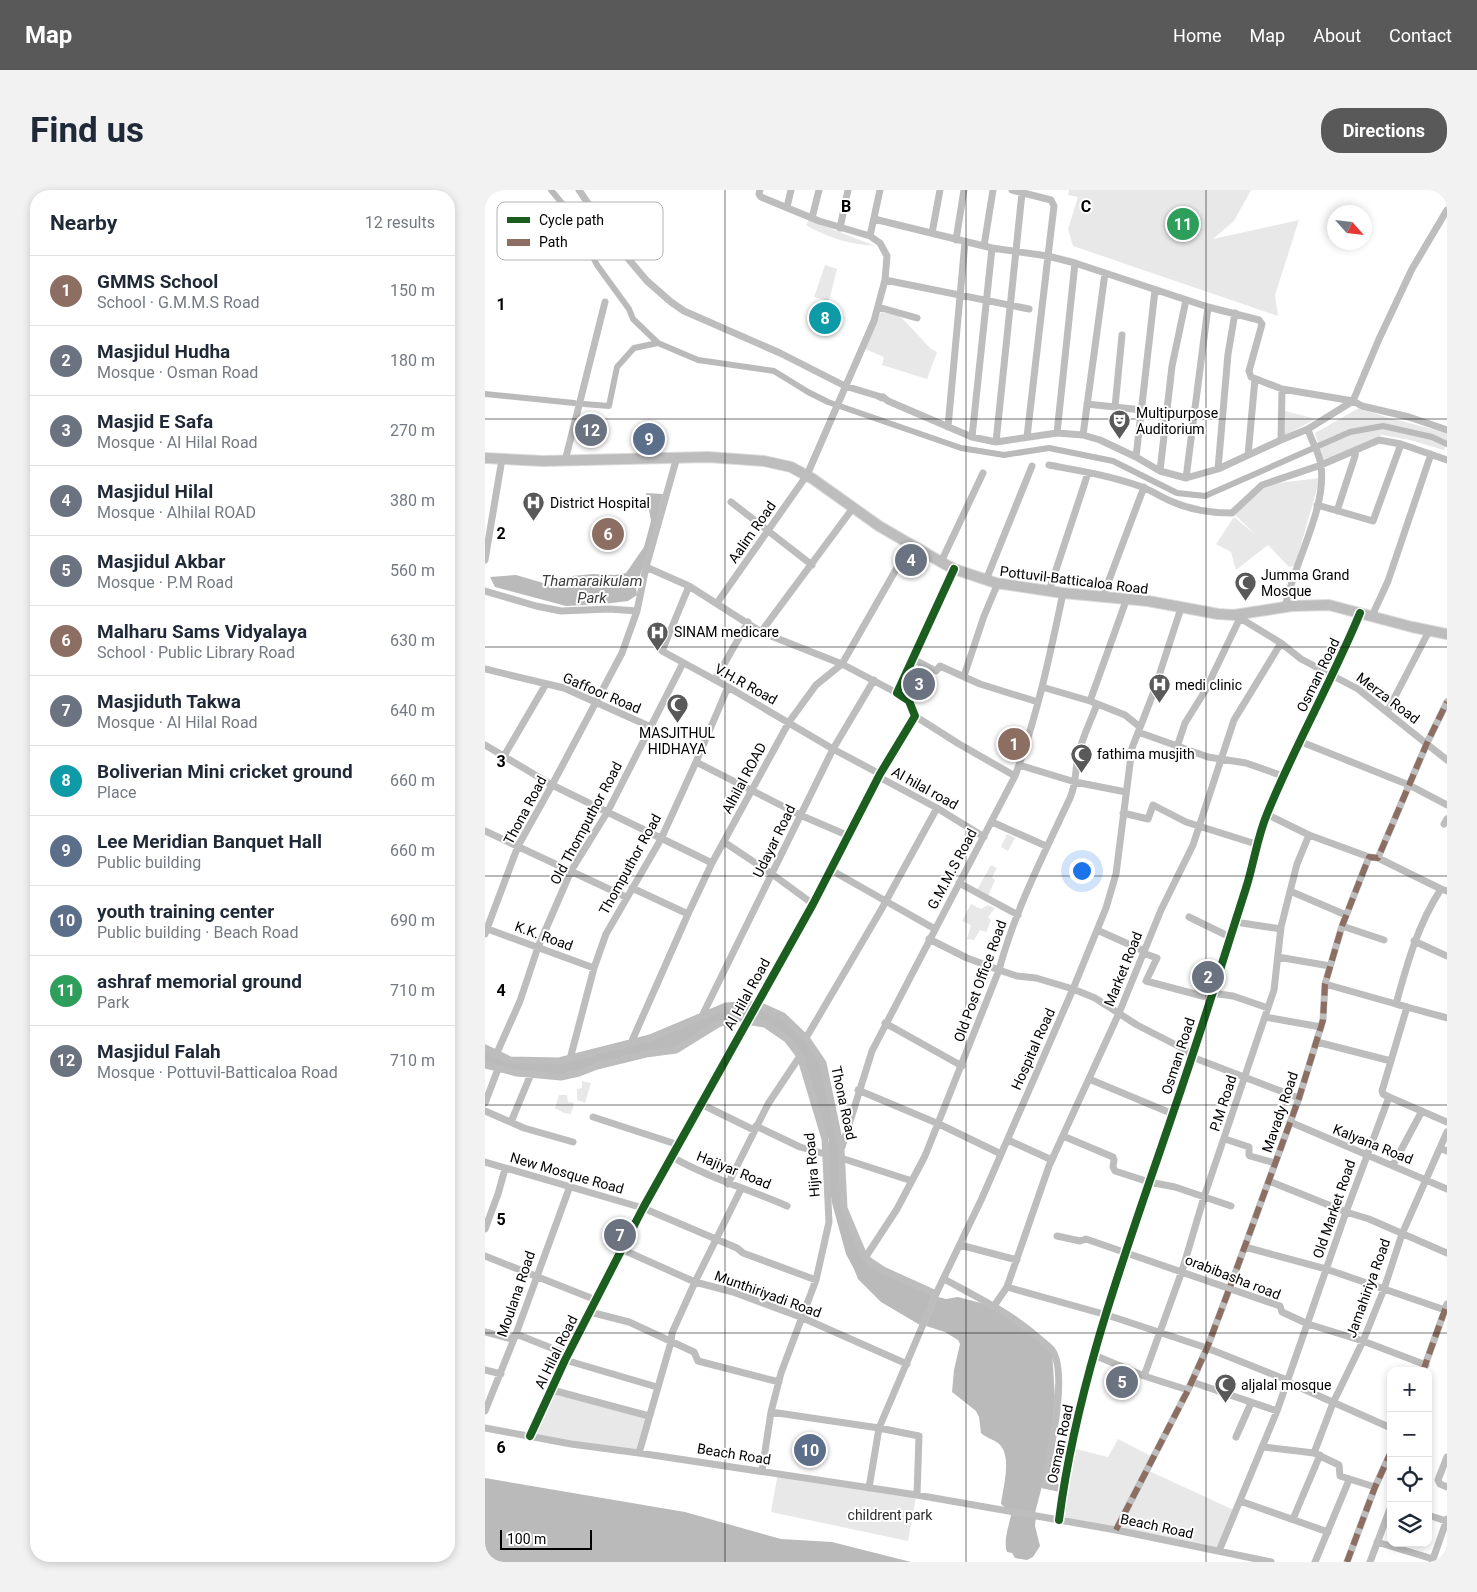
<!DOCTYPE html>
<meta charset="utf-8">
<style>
:root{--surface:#fff;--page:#f2f2f3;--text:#1f2937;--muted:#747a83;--line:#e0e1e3;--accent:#595959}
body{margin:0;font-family:Roboto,sans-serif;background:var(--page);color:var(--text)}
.controls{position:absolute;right:15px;bottom:15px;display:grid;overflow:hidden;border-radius:10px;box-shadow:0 2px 8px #0003}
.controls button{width:45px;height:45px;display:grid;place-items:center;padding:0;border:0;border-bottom:1px solid var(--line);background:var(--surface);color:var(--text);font:25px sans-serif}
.compass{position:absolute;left:842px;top:15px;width:45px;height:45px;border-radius:50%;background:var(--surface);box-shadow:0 2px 8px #0003;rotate:117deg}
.scale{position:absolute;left:15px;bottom:12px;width:92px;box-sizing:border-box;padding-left:5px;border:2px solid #000;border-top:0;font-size:14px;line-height:18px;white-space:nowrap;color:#000;-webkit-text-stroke:4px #fff;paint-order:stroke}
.you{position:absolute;left:596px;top:680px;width:18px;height:18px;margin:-12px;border:4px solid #fff;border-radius:50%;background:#1a73e8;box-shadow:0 0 0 8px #1a73e833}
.badge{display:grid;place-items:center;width:32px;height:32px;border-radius:50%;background:var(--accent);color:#fff;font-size:16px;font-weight:700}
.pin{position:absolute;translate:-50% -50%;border:2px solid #fff;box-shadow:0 1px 5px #0006}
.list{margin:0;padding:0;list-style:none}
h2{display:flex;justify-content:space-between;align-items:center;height:65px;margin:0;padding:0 20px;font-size:21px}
h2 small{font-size:16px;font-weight:400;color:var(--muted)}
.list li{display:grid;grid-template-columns:32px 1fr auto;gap:15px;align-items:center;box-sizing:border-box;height:70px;padding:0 20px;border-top:1px solid var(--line)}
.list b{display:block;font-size:19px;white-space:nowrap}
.list p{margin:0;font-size:16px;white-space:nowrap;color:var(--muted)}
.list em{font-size:16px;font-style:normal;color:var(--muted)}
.icon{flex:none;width:28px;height:28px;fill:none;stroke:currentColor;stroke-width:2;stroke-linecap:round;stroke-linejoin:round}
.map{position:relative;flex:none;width:962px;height:1372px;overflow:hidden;border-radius:20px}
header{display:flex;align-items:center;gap:30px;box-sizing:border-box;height:70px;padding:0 25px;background:var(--accent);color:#fff}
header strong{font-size:24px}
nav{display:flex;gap:28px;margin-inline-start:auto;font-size:18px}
.intro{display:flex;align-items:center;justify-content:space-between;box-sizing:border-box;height:120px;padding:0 30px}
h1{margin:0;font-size:35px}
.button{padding:12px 22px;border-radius:20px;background:var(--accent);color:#fff;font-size:18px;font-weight:700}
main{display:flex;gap:30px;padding:0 30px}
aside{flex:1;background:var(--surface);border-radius:20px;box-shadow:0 2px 8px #0003}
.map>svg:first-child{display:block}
</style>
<header>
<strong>Map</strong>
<nav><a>Home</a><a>Map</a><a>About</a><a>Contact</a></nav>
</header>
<div class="intro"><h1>Find us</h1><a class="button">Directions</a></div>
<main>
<aside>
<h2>Nearby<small>12 results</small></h2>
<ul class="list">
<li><span class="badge" style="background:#8d6e63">1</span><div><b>GMMS School</b><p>School · G.M.M.S Road</p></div><em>150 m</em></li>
<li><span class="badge" style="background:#6b7280">2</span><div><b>Masjidul Hudha</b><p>Mosque · Osman Road</p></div><em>180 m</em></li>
<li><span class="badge" style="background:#6b7280">3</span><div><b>Masjid E Safa</b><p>Mosque · Al Hilal Road</p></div><em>270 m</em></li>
<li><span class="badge" style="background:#6b7280">4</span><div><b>Masjidul Hilal</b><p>Mosque · Alhilal ROAD</p></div><em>380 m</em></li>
<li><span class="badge" style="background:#6b7280">5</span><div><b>Masjidul Akbar</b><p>Mosque · P.M Road</p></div><em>560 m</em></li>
<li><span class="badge" style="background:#8d6e63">6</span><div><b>Malharu Sams Vidyalaya</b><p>School · Public Library Road</p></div><em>630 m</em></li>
<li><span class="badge" style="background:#6b7280">7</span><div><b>Masjiduth Takwa</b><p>Mosque · Al Hilal Road</p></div><em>640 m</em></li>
<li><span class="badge" style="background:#0f9aa8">8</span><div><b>Boliverian Mini cricket ground</b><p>Place</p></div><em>660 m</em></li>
<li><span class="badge" style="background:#5c6f8a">9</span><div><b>Lee Meridian Banquet Hall</b><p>Public building</p></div><em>660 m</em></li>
<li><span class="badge" style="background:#5c6f8a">10</span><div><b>youth training center</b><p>Public building · Beach Road</p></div><em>690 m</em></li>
<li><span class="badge" style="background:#2e9e5b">11</span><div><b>ashraf memorial ground</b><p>Park</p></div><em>710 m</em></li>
<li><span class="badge" style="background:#6b7280">12</span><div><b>Masjidul Falah</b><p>Mosque · Pottuvil-Batticaloa Road</p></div><em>710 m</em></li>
</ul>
</aside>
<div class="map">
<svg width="962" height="1372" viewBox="0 0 962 1372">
<rect width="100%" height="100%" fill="#fff"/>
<path fill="#e8e8e8" d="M584 0H766L749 31 728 49 814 30 790 105 793 126 588 56 583 39 593 7 583 5Z
M324 30 390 56C365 54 342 48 321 35Z
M340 75 352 79 344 111 329 107Z
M396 122 412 125 418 129 446 159 452 162 442 189 397 175 399 167 380 159Z
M874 218 901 227 962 243V252L959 260 925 250 897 245 838 271 830 243Z
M800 221 831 229 798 246Z
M835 288 810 376 804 377 783 355 751 380 746 362 731 354 749 327 771 345 750 325 777 295Z
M522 644 530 648 523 661 516 657Z
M506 675 512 678 507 687 510 690 503 706 492 700Z
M486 714 496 719 503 715 510 718 503 727 506 730 501 742 495 740 489 750 482 749 486 735 477 731Z
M97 891 106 893 100 913 92 910V899L97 898Z
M74 905H82L83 912 89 913 86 924 79 923 70 918Z
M67 1200 164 1226 154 1263 45 1246Z
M633 1249 666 1266 662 1280 751 1321 735 1360 574 1330 587 1258 623 1267Z
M293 1283 431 1307 423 1351 286 1322Z"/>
<path fill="#bababa" d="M161 303 178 304 161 369 151 396 152 405 143 411 119 414 81 416 10 397 5 387 31 385 65 395 87 386 108 384 129 385 141 383 159 357 166 331Z
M274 815 296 825 321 848 337 871 356 959V1010L380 1068 447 1105 435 1135 396 1112 373 1089 369 1079 361 1064 347 1013 340 964 344 950 334 930 326 891 302 849 275 830 243 831 199 856 73 887 0 875V858L26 870 74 871 149 852 241 816Z
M453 1107 461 1109 473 1107 496 1113 514 1122 567 1160 570 1208 563 1273 550 1323 524 1321 516 1314C518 1297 528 1265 513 1253 508 1249 501 1248 496 1243L494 1227 491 1221 467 1202 469 1180 475 1154 473 1150 460 1142 441 1136Z
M0 1288 200 1322 296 1349 347 1352 426 1372H0Z
M526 1325 551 1326 550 1336 555 1356 548 1367 542 1370 530 1368 527 1363 522 1362C518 1350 524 1336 526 1325Z"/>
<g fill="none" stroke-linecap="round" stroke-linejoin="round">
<path stroke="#bababa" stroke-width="6" d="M66 0 86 24 112 75 144 119 148 129 173 153 213 170 289 181 323 202 343 212 476 258 519 265 564 258 628 271 692 303 720 306 865 242 898 236 947 247 962 254
M0 204 89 213
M99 214 124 216 132 177 149 158 173 153"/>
<defs>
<path id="highway" d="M0 268 58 271 223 267 279 271 306 277 328 289 394 336 456 372 469 379 511 393 578 403 663 411 733 424 749 425 807 416 844 415 927 437 962 444"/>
</defs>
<use href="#highway" stroke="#dbdbdb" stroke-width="12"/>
<path stroke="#bdbdbd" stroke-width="7" d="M94 0 129 52 162 91 186 112 199 121 295 163 360 196 393 206 397 208 398 207 403 211 487 247 511 252 572 243 598 245 615 250 651 267 675 281 701 288 733 279 796 250 823 239 868 211
M527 0 566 10 569 16 563 66 590 73 723 117 774 130 777 134 764 181 766 187 797 199 868 211
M302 17 306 0
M962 20 927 79 894 149 868 211 877 216 924 227 962 240
M327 28 334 0
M389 29 507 58 563 66 542 247
M355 38 363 0
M447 43 455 0
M385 46 395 0
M471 50 479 0
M499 56 508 0
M400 90 544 119
M393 117 432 128
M602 214 657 220
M630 217 637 145
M463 237 480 52
M572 243 590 73
M598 245 620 83
M487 247 507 58
M796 250 797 199
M511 252 537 3
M763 265 770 189
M651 267 670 100
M80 271 120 112
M564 275C596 281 627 286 657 297 668 301 677 308 688 312 706 320 727 323 747 323L777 295 836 275 894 250 916 254 962 270
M733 279 743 164 750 123
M675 281 687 176 701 110
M701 288 723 117
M246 312 327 375
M832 315 888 331 916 254
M852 321 870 266 871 260
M0 370 17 269
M456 372 498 283
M161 377 204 396 276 442 357 474 412 503
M501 390 547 276
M204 396 177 461 243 497 348 559 395 584
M0 401 51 416 76 421 124 419 152 421
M564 401 603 283
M618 406 659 297
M232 413 322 285 389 131 400 90 402 66 395 53 385 46 334 31 276 7 274 4 275 0
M800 418C808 374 842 319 836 276 835 263 826 251 823 239
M750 425 796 453 816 469 873 499 962 570
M887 426 903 391 946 264
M276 442 368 318
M428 469 451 481 455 476 495 494 553 512
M0 479 79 498 166 537
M479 486 499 426 513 393
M230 490 263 432
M557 497 605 511 640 525 655 537
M605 511 642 408
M902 522 944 441
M430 526 474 554 530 586
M653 542 723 567 761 573 798 586
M814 551 924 595 962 615
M0 555 67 595 227 673
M692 557 700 533 720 501 755 428
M19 566 61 494
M211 572 315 625 364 646
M534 575 590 592 641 602
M394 587 452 618 499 647
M638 623 663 629 668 615 701 632 771 654
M781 624 824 645 884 667
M507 632 561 656
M959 634 962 629
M0 641 141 707
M239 652 287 684 328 714
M893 668 956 699
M346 680 450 739
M474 693 533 725
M147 698 203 724
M805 701 861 725
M704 727 745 747
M750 732 796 739
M857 736 899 750
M0 738 109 778
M612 740 659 761
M0 744 33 656 67 595 137 463 152 421 161 377 192 267
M444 749 482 768 514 780 532 786 551 788 588 799 610 808 652 835 701 860 707 867 814 908
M929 751 962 766
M658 763 672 768 661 791 725 808
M793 767 845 776
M840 794 911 814
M726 803 748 806 783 818
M922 817 962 828
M217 826 348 559 389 490
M780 827 836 837
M261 831 280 834 302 849 315 866 340 949 344 1032 331 1090 296 1183 286 1222 277 1281
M400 833 477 876
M321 848 396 720 452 618
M832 852 906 871
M146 853 203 724 227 673 304 532 331 495 357 474 425 355
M0 858 25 870 74 871 165 848 241 816 271 814 298 826 321 848 338 873 356 959 359 1018 380 1068 398 1080 451 1104
M11 865 35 811 53 757 86 681 123 621 198 473
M85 869 109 778 121 744 176 649 211 572 243 497
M0 875 32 883 76 887 94 883 112 876 161 864 191 860 233 834 254 828 263 829
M604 889 688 924
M373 900 454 934 516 964
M904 907 962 932
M0 913 13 879
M216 914 269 940
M0 921 39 938 88 952
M108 927 194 955
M26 932 46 884
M805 932 962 999
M271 936 315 957 340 964
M578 946 628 967 629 970 628 977 630 981 664 992 690 997 746 1016
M740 949 764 957V965L765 966 790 973
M523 950 567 970
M357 957 387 861 530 586C552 527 565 465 578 403
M955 958 962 961
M187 967C224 988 263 999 302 1016
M356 968 427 991
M0 972 158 1018 252 1058 258 1063 331 1090
M908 975 937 921
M784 991 861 1022 884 1029 962 1063
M243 994 283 914 315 866
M0 1039 13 1004 20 979
M572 1046 595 1051 601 1049 795 1116 797 1122 823 1134 878 1151 941 1175
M475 1055 532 1070
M760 1057 841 1079 960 1120
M136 1059 210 1092 248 1102 318 1128 422 1174
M0 1066 111 1110
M380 1068 412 1019 440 966 514 780C530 720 559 664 585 608 591 595 590 582 593 567 596 549 606 531 612 514
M459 1089C492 1107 527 1124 556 1150 559 1153 564 1156 567 1160 584 1184 564 1266 559 1295L578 1299
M522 1097 622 1125 722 1158 802 1190 807 1194 906 1238
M509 1116 522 1097 564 976 634 823 676 720 708 655 749 530 796 453
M105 1122 144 1132 209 1162 213 1171 294 1192
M0 1142 26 1149 31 1144 84 1165
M609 1165 659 1186 703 1200
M80 1170 172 1197
M0 1180 16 1184
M938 1181 962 1114
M659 1186 697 1081 719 1007 789 800 796 737 812 674 824 645
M707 1192 792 1221
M67 1200 164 1226
M0 1221 31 1144 85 996
M286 1222 394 1238 434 1246 432 1305
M0 1238 86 1254 154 1263 432 1305 631 1340 786 1372
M45 1246 80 1170 158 1018 328 714 395 584 430 526 424 511 412 503 469 379
M751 1247 766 1213
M778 1257 829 1263 854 1275 855 1286 890 1297
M154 1263 186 1152 187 1143 210 1092 256 999
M829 1263 848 1213 878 1151 899 1099 917 1044 962 942
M962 1267 953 1290 955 1294 962 1297
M384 1298 394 1238 451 1104 497 1008 588 799 621 718 631 684 647 558 668 504 696 418
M755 1311 843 1342
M943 1325 961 1331
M808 1329 835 1265
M574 1330C592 1190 643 1056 688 923 714 848 737 773 761 698 769 673 772 648 782 624 810 555 847 491 875 423
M631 1340 703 1200 722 1158 745 1097 814 908 838 830 840 794 857 736 884 667 893 668 942 553 962 512
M892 1352 948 1369
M734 1361 792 1221 861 1022 904 907 898 904 897 901 922 817 911 814C922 774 933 734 956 699L962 701
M830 1372 864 1290
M862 1372 890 1297 906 1262
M885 1372 906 1316
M947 1372 962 1329"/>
<use href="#highway" stroke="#bdbdbd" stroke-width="10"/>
<path stroke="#8d6e63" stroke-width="6" stroke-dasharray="12 6" stroke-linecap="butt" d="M938 1181 962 1114
M631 1340 703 1200 722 1158 745 1097 814 908 838 830 840 794 857 736 884 667 893 668 942 553 962 512
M862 1372 890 1297 906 1262"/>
<defs>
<path id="cycleway" d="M45 1246 80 1170 158 1018 328 714 395 584 430 526 424 511 412 503 469 379
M574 1330C592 1190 643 1056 688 923 714 848 737 773 761 698 769 673 772 648 782 624 810 555 847 491 875 423"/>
</defs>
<use href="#cycleway" stroke="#fff" stroke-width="11"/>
<use href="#cycleway" stroke="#1b5e20" stroke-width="8"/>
</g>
<path fill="none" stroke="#000" stroke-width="1" stroke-opacity="0.55" d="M240 0V1372M481 0V1372M721 0V1372M0 229H962M0 457H962M0 686H962M0 915H962M0 1143H962"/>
<defs>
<symbol id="theatre-pin" viewBox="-11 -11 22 30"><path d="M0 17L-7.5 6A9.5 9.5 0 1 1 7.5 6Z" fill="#595959" stroke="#fff"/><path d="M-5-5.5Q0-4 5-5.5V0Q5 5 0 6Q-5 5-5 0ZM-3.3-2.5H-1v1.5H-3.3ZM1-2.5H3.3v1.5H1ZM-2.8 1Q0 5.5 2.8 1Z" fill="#fff"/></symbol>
<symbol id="hospital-pin" viewBox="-11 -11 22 30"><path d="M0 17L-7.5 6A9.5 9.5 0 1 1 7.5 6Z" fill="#595959" stroke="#fff"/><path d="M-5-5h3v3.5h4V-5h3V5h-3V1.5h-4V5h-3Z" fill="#fff"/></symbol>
<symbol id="mosque-pin" viewBox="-11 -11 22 30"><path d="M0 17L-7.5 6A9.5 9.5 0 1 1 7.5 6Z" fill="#595959" stroke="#fff"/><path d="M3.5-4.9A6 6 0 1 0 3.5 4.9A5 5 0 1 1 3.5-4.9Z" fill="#fff"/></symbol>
</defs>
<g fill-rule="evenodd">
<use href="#theatre-pin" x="622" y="218" width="25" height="34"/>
<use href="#hospital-pin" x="36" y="300" width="25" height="34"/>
<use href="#mosque-pin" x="748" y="380" width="25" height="34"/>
<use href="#hospital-pin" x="160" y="430" width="25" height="34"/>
<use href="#hospital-pin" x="662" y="482" width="25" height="34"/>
<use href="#mosque-pin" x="180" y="502" width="25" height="34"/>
<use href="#mosque-pin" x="584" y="552" width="25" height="34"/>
<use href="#mosque-pin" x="728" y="1182" width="25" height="34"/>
</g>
<g text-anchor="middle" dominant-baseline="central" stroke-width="4" stroke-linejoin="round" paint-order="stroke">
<g font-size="14" fill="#000" stroke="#fff" text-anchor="start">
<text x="651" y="223">Multipurpose<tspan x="651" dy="16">Auditorium</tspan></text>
<text x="65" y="313">District Hospital</text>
<text x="776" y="385">Jumma Grand<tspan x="776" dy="16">Mosque</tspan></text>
<text x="189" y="442">SINAM medicare</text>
<text x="690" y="495">medi clinic</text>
<text x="192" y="543" text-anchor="middle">MASJITHUL<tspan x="192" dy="16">HIDHAYA</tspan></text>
<text x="612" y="564">fathima musjith</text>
<text x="756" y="1195">aljalal mosque</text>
</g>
<g font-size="14" fill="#000" stroke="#fff">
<text transform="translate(267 342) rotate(-55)">Aalim Road</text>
<text transform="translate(589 390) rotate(7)">Pottuvil-Batticaloa Road</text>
<text transform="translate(833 485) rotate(-64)">Osman Road</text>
<text transform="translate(261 494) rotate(29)">V.H.R Road</text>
<text transform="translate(117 503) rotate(23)">Gaffoor Road</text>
<text transform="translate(903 508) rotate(37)">Merza Road</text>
<text transform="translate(259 588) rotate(-62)">Alhilal ROAD</text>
<text transform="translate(440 598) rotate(29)">Al hilal road</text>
<text transform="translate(40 620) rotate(-62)">Thona Road</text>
<text transform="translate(101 633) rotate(-62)">Old Thomputhor Road</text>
<text transform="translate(289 651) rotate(-64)">Udayar Road</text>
<text transform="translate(145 674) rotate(-61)">Thomputhor Road</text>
<text transform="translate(467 679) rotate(-62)">G.M.M.S Road</text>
<text transform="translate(59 746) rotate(20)">K.K. Road</text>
<text transform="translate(638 779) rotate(-68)">Market Road</text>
<text transform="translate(495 791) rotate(-70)">Old Post Office Road</text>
<text transform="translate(262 804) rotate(-61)">Al Hilal Road</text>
<text transform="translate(548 859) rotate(-66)">Hospital Road</text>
<text transform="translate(693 866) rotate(-72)">Osman Road</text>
<text transform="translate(359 913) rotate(78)">Thona Road</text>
<text transform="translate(738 913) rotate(-72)">P.M Road</text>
<text transform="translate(795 922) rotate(-71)">Mavady Road</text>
<text transform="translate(888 954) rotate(22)">Kalyana Road</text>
<text transform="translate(327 975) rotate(-95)">Hijra Road</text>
<text transform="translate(249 980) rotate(22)">Hajiyar Road</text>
<text transform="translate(82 983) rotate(16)">New Mosque Road</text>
<text transform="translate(849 1019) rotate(-71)">Old Market Road</text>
<text transform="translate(748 1087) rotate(21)">orabibasha road</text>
<text transform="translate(883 1098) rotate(-70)">Jamahiriya Road</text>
<text transform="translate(31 1104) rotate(-71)">Moulana Road</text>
<text transform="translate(283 1104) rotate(20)">Munthiriyadi Road</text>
<text transform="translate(71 1162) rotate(-64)">Al Hilal Road</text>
<text transform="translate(575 1254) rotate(-78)">Osman Road</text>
<text transform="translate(249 1264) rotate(9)">Beach Road</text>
<text transform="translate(672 1336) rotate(12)">Beach Road</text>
</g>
<g font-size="14" fill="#2d2d2d" stroke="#fff">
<text x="405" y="1325">childrent park</text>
</g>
<g font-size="15" font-style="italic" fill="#3e3e3e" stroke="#fff">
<text x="107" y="391">Thamaraikulam<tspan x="107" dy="17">Park</tspan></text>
</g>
</g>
<rect x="12" y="12" width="166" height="58" rx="8" fill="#fff" stroke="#b2b2b2" stroke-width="1"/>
<rect x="22" y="27" width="23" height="6" fill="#1b5e20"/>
<rect x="22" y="49" width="23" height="7" fill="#8d6e63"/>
<g font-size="14" fill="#000">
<text x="54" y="35">Cycle path</text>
<text x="54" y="57">Path</text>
</g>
<g font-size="16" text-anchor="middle" font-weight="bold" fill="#000" stroke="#fff" stroke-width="4" stroke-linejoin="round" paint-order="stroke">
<text x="361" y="22">B</text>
<text x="601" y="22">C</text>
<text x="16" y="120">1</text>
<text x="16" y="349">2</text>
<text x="16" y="577">3</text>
<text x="16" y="806">4</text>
<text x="16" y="1035">5</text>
<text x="16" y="1263">6</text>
</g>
</svg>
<div class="controls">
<button>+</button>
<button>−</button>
<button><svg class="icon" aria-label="locate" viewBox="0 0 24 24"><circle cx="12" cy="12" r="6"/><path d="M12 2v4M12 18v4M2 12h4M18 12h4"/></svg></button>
<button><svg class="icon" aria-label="layers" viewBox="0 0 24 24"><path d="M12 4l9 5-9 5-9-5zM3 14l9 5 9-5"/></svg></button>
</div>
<svg class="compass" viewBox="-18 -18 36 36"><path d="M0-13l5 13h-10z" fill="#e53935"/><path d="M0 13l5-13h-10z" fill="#747a83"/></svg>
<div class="scale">100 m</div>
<div class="you"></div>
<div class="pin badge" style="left:529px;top:554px;background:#8d6e63">1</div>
<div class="pin badge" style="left:723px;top:787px;background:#6b7280">2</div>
<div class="pin badge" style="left:434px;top:494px;background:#6b7280">3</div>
<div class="pin badge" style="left:426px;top:370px;background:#6b7280">4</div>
<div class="pin badge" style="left:637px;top:1192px;background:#6b7280">5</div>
<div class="pin badge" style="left:123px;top:344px;background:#8d6e63">6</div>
<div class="pin badge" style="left:135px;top:1045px;background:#6b7280">7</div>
<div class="pin badge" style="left:340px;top:128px;background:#0f9aa8">8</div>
<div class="pin badge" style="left:164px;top:249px;background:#5c6f8a">9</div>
<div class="pin badge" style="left:325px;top:1260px;background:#5c6f8a">10</div>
<div class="pin badge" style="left:698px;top:34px;background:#2e9e5b">11</div>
<div class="pin badge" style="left:106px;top:240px;background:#6b7280">12</div>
</div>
</main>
